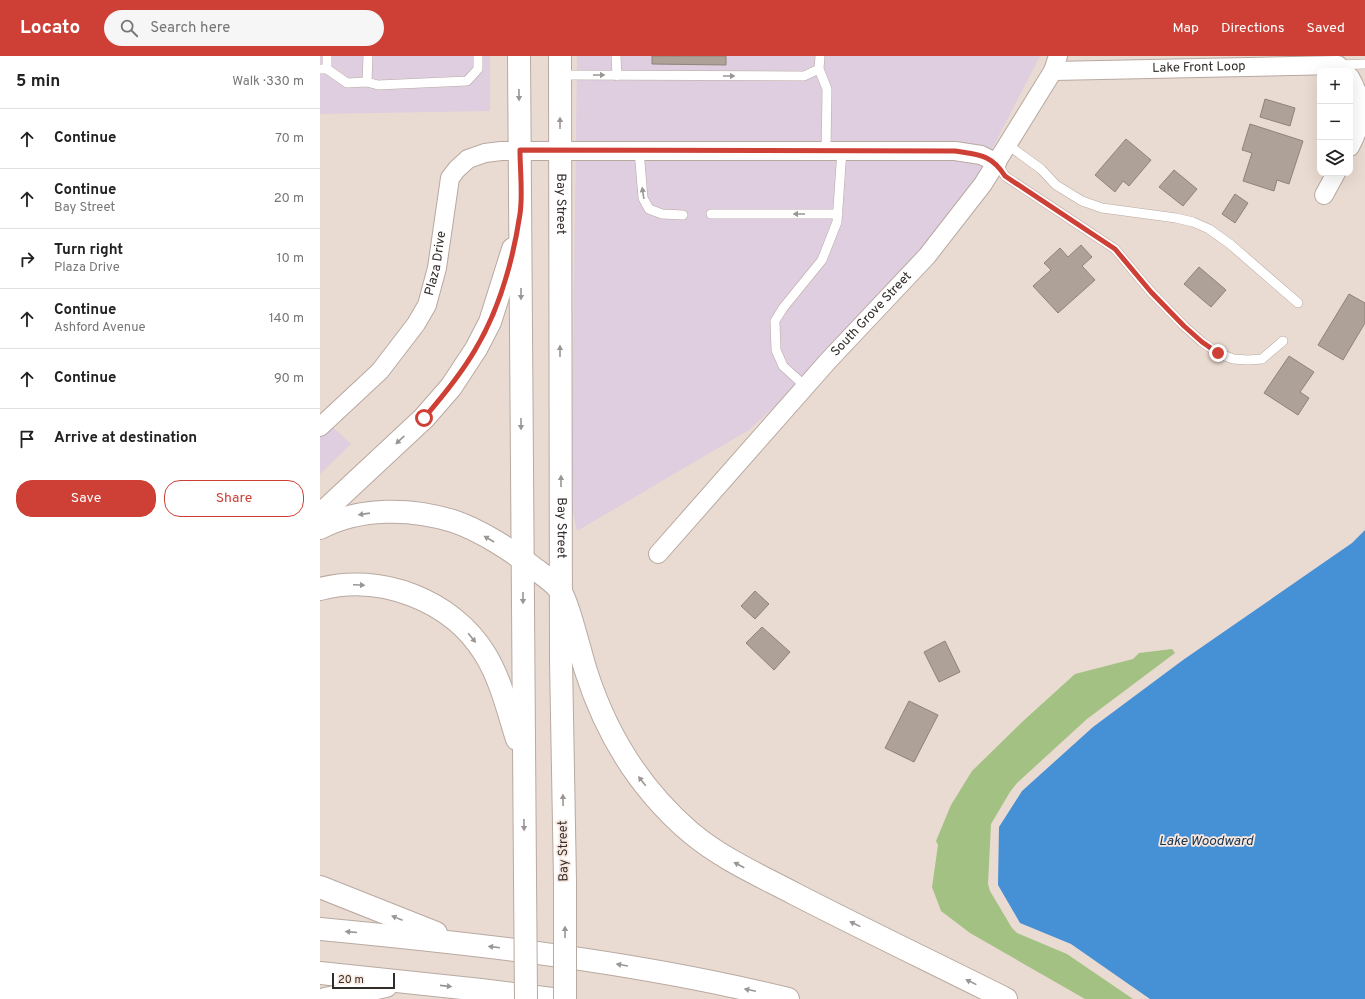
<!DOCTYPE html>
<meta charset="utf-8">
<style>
:root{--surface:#fff;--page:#f6f6f6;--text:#222;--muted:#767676;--line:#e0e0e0;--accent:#ce4036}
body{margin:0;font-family:Overpass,sans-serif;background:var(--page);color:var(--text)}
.controls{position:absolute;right:12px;top:12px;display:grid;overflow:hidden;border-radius:8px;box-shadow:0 4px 16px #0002}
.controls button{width:36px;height:36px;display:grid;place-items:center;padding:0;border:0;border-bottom:1px solid var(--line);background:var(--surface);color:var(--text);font:20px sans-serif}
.scale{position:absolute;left:12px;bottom:10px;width:63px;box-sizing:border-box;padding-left:4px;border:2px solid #332d2a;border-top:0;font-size:11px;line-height:14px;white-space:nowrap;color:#332d2a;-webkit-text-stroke:3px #f8e8df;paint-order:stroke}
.stop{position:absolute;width:12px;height:12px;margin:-9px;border:3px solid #ce4036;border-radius:50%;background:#fff}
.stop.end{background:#ce4036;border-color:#fff;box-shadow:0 1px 4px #0008}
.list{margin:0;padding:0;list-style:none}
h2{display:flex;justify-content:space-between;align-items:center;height:52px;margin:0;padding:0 16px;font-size:17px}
h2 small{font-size:13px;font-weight:400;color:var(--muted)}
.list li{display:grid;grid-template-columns:26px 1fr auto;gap:12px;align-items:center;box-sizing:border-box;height:60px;padding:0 16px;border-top:1px solid var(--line)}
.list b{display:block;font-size:15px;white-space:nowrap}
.list p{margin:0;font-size:13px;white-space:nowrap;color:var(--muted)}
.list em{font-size:13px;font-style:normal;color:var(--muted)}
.actions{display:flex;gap:8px;padding:12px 16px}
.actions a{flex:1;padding:9px 0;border:1px solid var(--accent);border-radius:16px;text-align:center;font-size:14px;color:var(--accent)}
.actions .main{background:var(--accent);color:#fff}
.icon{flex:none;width:22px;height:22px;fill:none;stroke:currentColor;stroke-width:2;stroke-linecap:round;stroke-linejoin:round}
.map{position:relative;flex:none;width:1045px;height:943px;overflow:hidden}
header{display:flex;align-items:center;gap:24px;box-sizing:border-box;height:56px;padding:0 20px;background:var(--accent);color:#fff}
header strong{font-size:19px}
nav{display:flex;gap:22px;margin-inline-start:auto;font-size:14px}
.search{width:280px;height:36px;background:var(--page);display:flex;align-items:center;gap:10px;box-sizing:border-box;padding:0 14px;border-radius:22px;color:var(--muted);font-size:15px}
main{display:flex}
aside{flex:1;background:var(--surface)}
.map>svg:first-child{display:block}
</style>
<header>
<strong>Locato</strong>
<div class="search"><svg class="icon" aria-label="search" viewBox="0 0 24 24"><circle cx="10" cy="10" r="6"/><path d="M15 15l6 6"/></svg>Search here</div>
<nav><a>Map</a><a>Directions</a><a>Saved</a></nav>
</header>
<main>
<aside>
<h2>5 min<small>Walk · 330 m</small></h2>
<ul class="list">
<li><svg class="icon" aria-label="ahead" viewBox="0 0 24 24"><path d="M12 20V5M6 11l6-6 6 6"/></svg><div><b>Continue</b></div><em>70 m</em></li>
<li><svg class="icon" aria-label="ahead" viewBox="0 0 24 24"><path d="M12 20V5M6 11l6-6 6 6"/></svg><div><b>Continue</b><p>Bay Street</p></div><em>20 m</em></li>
<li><svg class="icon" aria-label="right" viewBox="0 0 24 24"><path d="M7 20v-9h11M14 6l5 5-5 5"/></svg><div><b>Turn right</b><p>Plaza Drive</p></div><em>10 m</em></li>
<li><svg class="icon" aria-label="ahead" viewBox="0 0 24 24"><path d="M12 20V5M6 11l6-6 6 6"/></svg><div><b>Continue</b><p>Ashford Avenue</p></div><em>140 m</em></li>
<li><svg class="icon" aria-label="ahead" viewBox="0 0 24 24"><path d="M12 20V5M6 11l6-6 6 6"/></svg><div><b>Continue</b></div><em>90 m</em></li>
<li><svg class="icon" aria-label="arrive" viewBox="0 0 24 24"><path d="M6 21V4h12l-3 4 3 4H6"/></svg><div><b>Arrive at destination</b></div></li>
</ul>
<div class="actions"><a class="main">Save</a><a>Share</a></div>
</aside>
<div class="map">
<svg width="1045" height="943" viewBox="0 0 1045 943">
<rect width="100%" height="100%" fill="#eadbd2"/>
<path fill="#dfcedf" d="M0 0H170V55L0 58Z
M257 0H720L615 204 429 374 257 475 251 447Z
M0 359 31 388 0 418Z"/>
<path fill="#a2c183" d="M852 593 855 597 767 663 697 727 690 736 671 768 668 828 670 835 692 872 697 877 747 898 813 943H765L650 877 621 855 612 831 618 789 616 785 631 749 652 715 702 666 755 618 813 603 819 597Z"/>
<path fill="#4690d6" d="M1045 474V943H830L751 888 700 867 678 829 679 771 702 735 773 671 863 604 1032 487Z"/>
<path fill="#aea298" stroke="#8f8379" d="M332 0H406V9L332 8Z
M945 43 975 52 970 70 940 61Z
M930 68 983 85 969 128 957 124 954 135 923 125 932 97 922 94Z
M806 83 831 104 809 130 803 125 795 136 775 119Z
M854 114 877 133 863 150 839 131Z
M915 138 928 147 915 167 902 158Z
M761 189 772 201 762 210 775 224 738 257 713 230 731 214 724 207 740 192 748 201Z
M879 211 906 234 891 251 864 228Z
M1029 238 1045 247V267L1023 304 998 289Z
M969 300 994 316 980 336 989 342 978 359 944 337Z
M435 535 449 548 435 563 421 550Z
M442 571 470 596 454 614 426 587Z
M625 585 640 616 619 626 604 596Z
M589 645 618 659 594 706 565 692Z"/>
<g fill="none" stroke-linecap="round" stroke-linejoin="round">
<defs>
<path id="lane" d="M48 0 47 26 58 29 147 25 158 13V0
M296 0 297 20
M500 0 499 13 507 33 506 94
M1018 9 1045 8
M0 13H7V0
M7 13 27 27 47 26
M240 19 484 20 499 13
M688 89 721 113 736 129 762 145 782 152 856 162 873 166 889 173 910 188 978 247
M319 94 323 142 329 153 342 158 363 159
M677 107 685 120 795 193 831 236 864 270 882 286 898 297 913 303 928 304 942 303 963 285
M391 158H518
M486 331 463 310 456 294 455 265 463 252 502 204 517 166 522 94"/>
<g id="street">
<path id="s1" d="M733 15 1018 9 1024 15"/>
<path d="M1030 21C1045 47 1044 65 1030 91"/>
<path d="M1004 139 1016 117"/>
<path id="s2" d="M0 371 60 315 96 268 107 249 117 212 130 122 137 113 148 103 165 97 181 95H635L661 99 677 107"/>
<path id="s3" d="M338 498 508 305 607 200 663 128 733 15 738 0"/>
</g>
<g id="primary">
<path d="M199 0 205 822"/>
<path id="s4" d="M240 0 241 604 245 825"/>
<path d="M0 459 104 362 131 331 156 293 170 266 193 193"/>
<path d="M0 472C40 451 91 452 133 465 160 474 193 495 215 513 223 519 233 525 239 533 247 541 261 600 266 615 286 678 320 733 370 776 402 803 439 819 475 838 545 874 616 908 686 943"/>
<path d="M0 533C60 517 132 544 165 598 181 624 188 655 197 683"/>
<path d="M0 831 116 877"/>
<path d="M0 873C157 888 314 905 468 943"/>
<path d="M0 917 161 934 232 943"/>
<path d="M5 943 66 930"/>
</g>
</defs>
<use href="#lane" stroke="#b8a9a1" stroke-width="10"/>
<use href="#street" stroke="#b8a9a1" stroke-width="20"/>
<use href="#primary" stroke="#b8a9a1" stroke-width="24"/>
<use href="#lane" stroke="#fff" stroke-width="9"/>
<use href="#street" stroke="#fff" stroke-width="18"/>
<use href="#primary" stroke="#fff" stroke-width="22"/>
<defs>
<path id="primary-bridge" d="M205 822 206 943
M245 825V943"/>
</defs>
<use href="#primary-bridge" stroke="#b8a9a1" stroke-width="24" stroke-linecap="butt"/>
<use href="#primary-bridge" stroke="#fff" stroke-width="22"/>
</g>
<defs><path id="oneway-solid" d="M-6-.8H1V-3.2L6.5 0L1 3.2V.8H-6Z"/></defs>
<g fill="#999694">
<use href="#oneway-solid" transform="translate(279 19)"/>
<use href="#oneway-solid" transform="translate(409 20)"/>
<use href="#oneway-solid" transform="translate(199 39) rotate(89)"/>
<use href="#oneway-solid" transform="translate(240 67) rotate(-90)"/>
<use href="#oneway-solid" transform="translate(323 137) rotate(-99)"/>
<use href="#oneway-solid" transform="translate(479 158) rotate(180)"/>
<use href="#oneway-solid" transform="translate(201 238) rotate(90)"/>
<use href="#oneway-solid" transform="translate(240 295) rotate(-90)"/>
<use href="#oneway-solid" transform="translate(201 368) rotate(90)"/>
<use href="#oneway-solid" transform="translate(80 384) rotate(137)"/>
<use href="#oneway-solid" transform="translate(241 425) rotate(-90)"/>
<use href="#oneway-solid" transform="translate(44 458) rotate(172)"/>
<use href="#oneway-solid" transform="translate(169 483) rotate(-150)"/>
<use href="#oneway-solid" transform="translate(39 529) rotate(2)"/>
<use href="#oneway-solid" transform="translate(203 542) rotate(90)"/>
<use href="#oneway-solid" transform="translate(152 582) rotate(51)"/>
<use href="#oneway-solid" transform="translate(322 725) rotate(-128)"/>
<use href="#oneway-solid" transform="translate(243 744) rotate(-91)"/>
<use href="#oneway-solid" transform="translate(204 769) rotate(89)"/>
<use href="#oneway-solid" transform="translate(419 809) rotate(-152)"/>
<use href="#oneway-solid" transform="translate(77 862) rotate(-158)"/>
<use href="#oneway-solid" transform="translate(535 868) rotate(-154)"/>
<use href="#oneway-solid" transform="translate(31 876) rotate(-175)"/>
<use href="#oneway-solid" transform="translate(245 876) rotate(-90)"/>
<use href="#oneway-solid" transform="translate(174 891) rotate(-173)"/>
<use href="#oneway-solid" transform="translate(302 909) rotate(-170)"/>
<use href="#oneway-solid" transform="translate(651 926) rotate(-154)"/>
<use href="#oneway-solid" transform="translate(126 930) rotate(6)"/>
<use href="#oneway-solid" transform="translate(430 934) rotate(-168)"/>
</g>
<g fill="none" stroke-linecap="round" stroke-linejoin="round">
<path stroke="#ce4036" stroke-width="5" d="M104 362C123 340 141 318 155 294 179 254 193 204 200 158 203 138 200 115 200 94L635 95C659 99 671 98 685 120L795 193 831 236 864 270 882 286 898 297"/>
</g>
<g text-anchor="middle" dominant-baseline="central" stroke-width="3.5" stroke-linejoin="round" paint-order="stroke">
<g font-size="13" fill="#332d2a" stroke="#f8e8df">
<text stroke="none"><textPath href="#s1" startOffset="146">Lake Front Loop</textPath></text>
<text stroke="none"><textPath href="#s4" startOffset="148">Bay Street</textPath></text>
<text stroke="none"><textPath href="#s2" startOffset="206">Plaza Drive</textPath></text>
<text stroke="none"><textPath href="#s3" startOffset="321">South Grove Street</textPath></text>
<text stroke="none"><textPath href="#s4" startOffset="472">Bay Street</textPath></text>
<text transform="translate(244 795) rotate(-91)">Bay Street</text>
</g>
<g font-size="14" font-style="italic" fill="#153451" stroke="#f8e8df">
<text x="886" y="785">Lake Woodward</text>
</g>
</g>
</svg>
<div class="controls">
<button>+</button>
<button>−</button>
<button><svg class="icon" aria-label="layers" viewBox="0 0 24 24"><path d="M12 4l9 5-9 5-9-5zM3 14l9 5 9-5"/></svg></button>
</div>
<div class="scale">20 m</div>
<div class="stop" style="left:104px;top:362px"></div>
<div class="stop end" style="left:898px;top:297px"></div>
</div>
</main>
